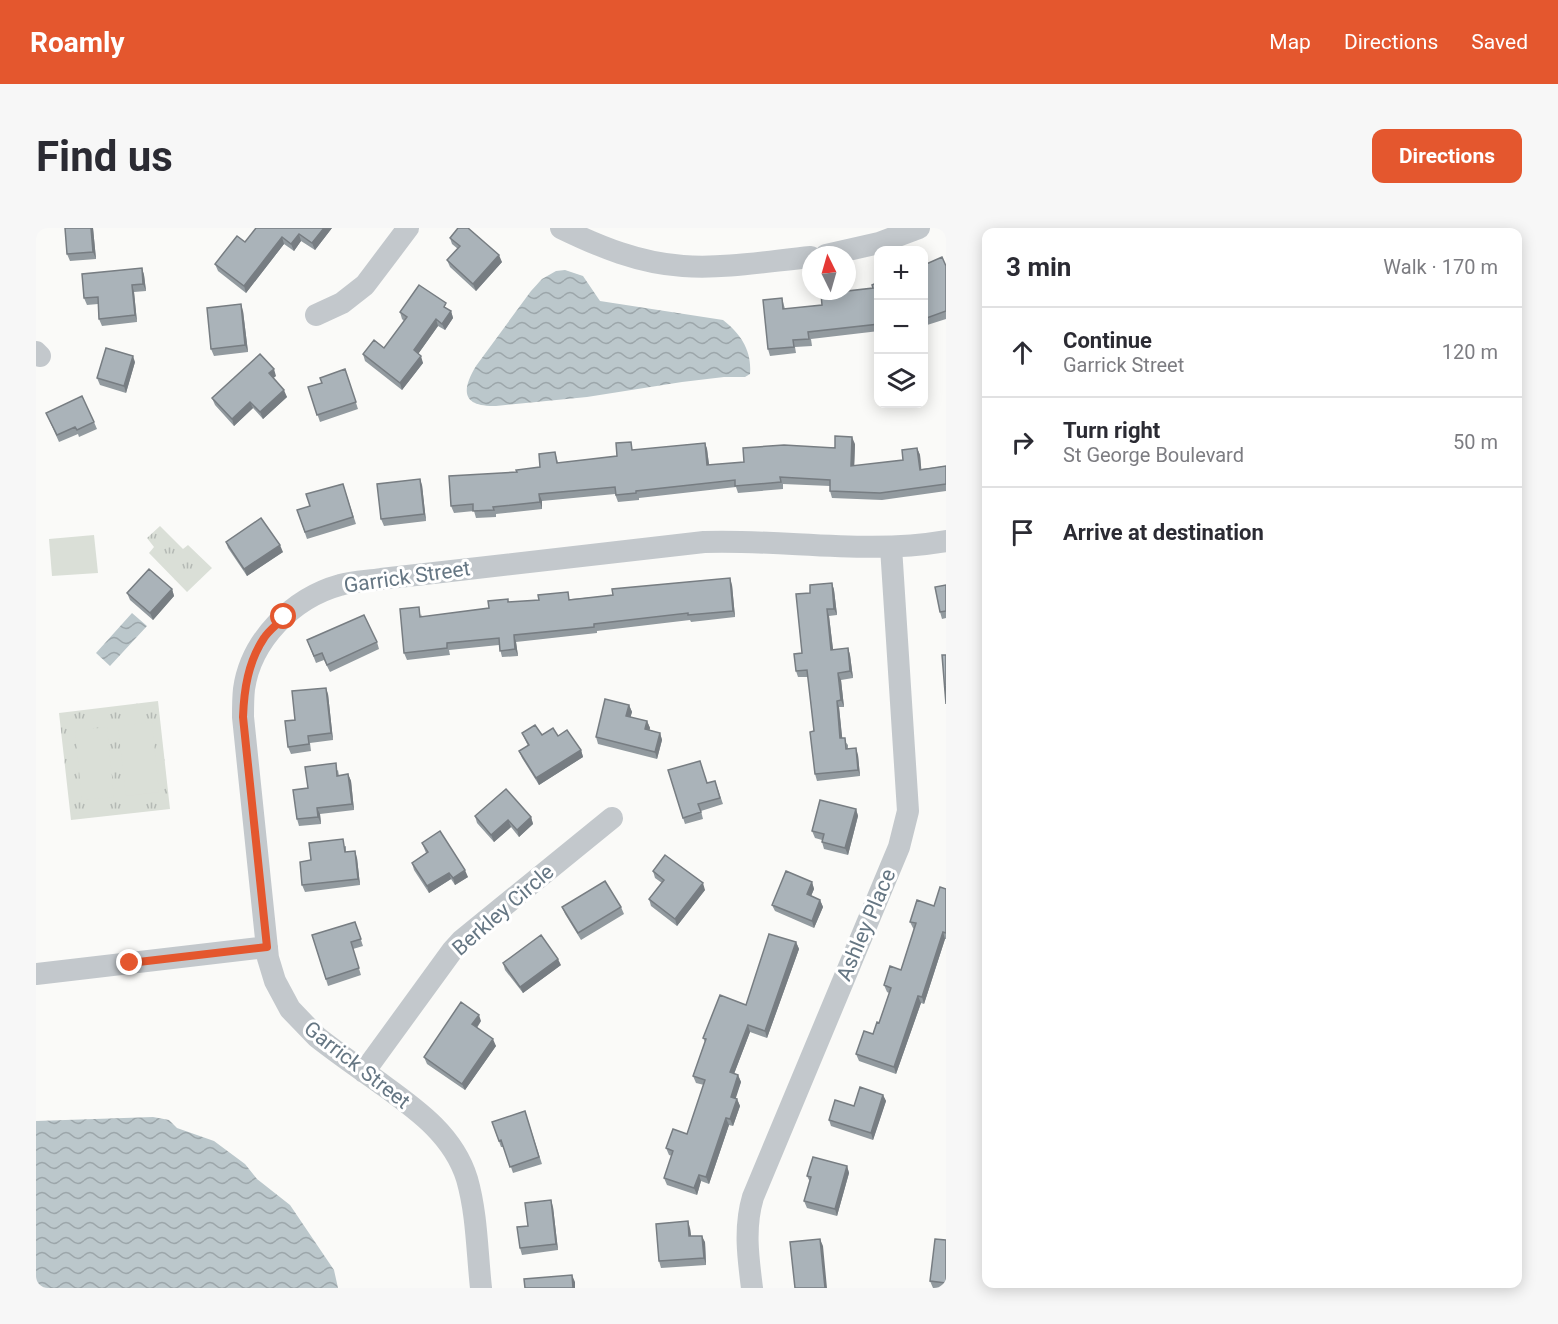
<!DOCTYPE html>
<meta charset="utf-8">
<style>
:root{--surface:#fff;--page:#f7f7f7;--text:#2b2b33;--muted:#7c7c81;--line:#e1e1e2;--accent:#e4572e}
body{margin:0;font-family:Roboto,sans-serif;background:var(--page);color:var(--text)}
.controls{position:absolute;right:18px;top:18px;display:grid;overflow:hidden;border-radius:12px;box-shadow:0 3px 15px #0003}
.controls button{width:54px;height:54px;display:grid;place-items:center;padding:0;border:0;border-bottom:2px solid var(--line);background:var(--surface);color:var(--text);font:30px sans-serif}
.compass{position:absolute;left:766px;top:18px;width:54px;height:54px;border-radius:50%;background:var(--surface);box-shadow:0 3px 15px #0003;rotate:355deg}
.stop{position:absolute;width:18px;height:18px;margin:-14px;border:4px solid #e4572e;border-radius:50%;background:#fff}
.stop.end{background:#e4572e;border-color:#fff;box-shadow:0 2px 6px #0008}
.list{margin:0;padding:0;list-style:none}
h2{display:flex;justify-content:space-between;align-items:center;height:78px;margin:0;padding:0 24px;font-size:26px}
h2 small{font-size:20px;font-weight:400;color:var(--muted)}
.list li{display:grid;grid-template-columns:39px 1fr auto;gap:18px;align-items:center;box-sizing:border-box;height:90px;padding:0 24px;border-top:2px solid var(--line)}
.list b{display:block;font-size:22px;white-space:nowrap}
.list p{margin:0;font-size:20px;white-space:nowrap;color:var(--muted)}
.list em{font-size:20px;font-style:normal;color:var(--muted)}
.icon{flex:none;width:33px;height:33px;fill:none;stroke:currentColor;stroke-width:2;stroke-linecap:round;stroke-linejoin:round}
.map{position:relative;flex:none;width:910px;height:1060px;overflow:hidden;border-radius:12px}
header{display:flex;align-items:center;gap:36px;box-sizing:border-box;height:84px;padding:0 30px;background:var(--accent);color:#fff}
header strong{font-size:28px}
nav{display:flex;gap:33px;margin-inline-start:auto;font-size:21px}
.intro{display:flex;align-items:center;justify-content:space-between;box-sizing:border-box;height:144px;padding:0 36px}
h1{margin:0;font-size:42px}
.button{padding:15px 27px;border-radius:12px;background:var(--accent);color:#fff;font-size:21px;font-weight:700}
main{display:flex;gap:36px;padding:0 36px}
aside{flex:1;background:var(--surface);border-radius:12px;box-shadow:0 3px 15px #0003}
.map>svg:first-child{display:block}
</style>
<header>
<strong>Roamly</strong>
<nav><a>Map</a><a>Directions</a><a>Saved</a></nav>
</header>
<div class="intro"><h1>Find us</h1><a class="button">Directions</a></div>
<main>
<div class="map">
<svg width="910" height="1060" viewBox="0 0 910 1060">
<defs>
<pattern id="park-tufts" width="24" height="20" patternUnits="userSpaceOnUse" patternTransform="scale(1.5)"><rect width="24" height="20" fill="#dadfd7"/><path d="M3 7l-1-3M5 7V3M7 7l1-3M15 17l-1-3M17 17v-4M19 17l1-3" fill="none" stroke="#b4b9b4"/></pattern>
<pattern id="water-waves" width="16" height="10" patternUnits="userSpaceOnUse" patternTransform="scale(1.5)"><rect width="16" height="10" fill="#bbc7cb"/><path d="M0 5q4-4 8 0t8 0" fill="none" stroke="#9ca6aa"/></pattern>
</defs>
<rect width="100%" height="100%" fill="#fafaf8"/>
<path fill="url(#park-tufts)" d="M124 298 147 321 152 317 176 340 151 364 113 325 118 319 111 310Z
M122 473 134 581 35 592 23 485Z"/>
<path fill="#dadfd7" d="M58 307 62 345 16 348 13 311Z
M116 494 123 564 90 568 82 498Z
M71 499 78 569 46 572 39 503Z"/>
<path fill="url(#water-waves)" d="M529 42 547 48 564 73 687 92C705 106 716 123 714 146L709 149H688L646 154 551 169 460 178C426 179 425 163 440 138L495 63 506 51 520 43Z
M96 385 111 398 74 438 60 425Z
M117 889 133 892 141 900 178 913 209 936 221 951 254 977 298 1042 302 1060H0V893Z"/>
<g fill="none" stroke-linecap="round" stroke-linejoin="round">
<path stroke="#c3c8cc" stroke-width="22" d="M525 0C564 19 603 35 647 38 689 41 733 33 775 29
M790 27 843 15 883 0
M280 87 306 75 329 57 372 0
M0 124 4 128
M0 746 231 719
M328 844 416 723 426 712 576 590
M445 1060C441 1024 441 986 431 951 417 905 377 879 340 852 320 838 300 824 281 809L254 781 239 753 232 730 207 489C207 480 207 470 208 461 215 412 257 370 304 357 317 353 332 353 345 351L668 314C748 311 830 327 910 313
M716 1060C712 1029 708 999 717 969L863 619 872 583 855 319"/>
</g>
<path fill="#929a9f" d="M57 0 60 31 34 33 31 26Z
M296 0 279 22 265 13 258 23 248 16 210 65 182 43 179 36 209 14Z
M414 10 466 34 440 63 414 39 411 32 422 21 416 16Z
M910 38V91L888 98V48Z
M106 40 108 47 110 63 98 64 101 94 66 98 63 91 62 76 51 77 48 70Z
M843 54V103L775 111 776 118 759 119 760 125 734 128 732 121 746 70 749 81 786 77 837 60Z
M413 82 415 83 417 90 409 102 402 98 382 126 387 135 366 162 329 133 327 126 348 120 368 93 366 91 364 84Z
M207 83 212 124 178 128 175 121Z
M99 134 90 165 64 157 61 150Z
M309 141 322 181 284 194 272 159 286 155Z
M240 148 237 150 251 169 227 191 217 180 198 198 179 177 176 170Z
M10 185 58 194 61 201 43 209 42 206 23 214Z
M669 215 671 221 673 237 708 234 819 216 818 238 867 232 881 220 884 227 885 241 910 238V263L846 272 796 270 794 263V258L747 256V261L702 265 700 259 603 270V272L582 274 579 266 506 273V281L460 286V289L440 290 438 283 418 285 415 278 481 244 504 239 519 224 522 235 581 228 598 222Z
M307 256 320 296 271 311 261 282 274 278Z
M386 257 390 293 348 298 345 291Z
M190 314 247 324 211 348 192 320Z
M796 355 798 362 801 387 793 388 797 422 812 420 814 427 817 450 805 452 808 479H803L806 510 812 517V521L822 527 824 548 781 553 779 546 778 503 772 449H762L760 443 766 425 774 365Z
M696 357 699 389 655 394 654 392 561 403V405L480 414 482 428 466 429 463 417 413 422 414 427 371 432 368 425 385 386 386 389 453 380 473 374 535 371Z
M910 357V390L906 391 904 384Z
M136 361 138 368 117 392 94 372 91 365Z
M271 412 341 414 343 421 294 444 288 432 280 435Z
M292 466 297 512 274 515 275 523 255 526 252 519 259 492Z
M593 477 596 484 594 489 611 493 614 500 613 502 624 505 626 512 621 531 562 516 560 509Z
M486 505 522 508 545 522 547 529 503 557 486 530 483 523 492 518Z
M302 542 303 548 312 546 315 553 318 582 284 586 285 596 263 598 261 591 272 560Z
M679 553 687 576 665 583 667 591 649 596 647 590 671 555Z
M820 581 822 588 812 627 788 621 786 614V612L779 610 776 603Z
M439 588 495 589 497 596 483 609 475 599 458 614 441 595Z
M386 615 432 649 419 657 415 651 393 665 378 642 376 635 390 625Z
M310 618V624L321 630 324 657 269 664 266 657 275 632Z
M617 643 669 662 641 698 615 678 613 671 626 655 619 650Z
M776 654 778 661 775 668 784 672 787 679 778 700 739 683 736 677Z
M910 661V711H909L888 776 885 775 860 846 823 833 820 826 837 806 843 795 853 765 851 764 848 757 865 742 878 701 877 700 874 694 898 678Z
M526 679H585L588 686 545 712 529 686Z
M319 694 327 718 317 721 325 747 292 758 276 707Z
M760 714 763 721 731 810 714 804 698 846 702 847 705 854 699 870 701 871 704 878 697 898 693 897 673 956 665 953 661 967 631 957 628 950 636 928 633 927 630 920 651 906 668 857 660 855 657 848 669 814 667 810 710 777Z
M467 735 525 737 487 765 469 742Z
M445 793 441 800 460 818 429 862 391 836 388 829Z
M847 867 850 873 837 912 795 898 793 892 818 878Z
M489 883 506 936 477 945 468 919H465L456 894Z
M811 938 813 945 801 988 771 980 768 973 774 954 771 948Z
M517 979 522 1022 486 1027 484 1020 492 998Z
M654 1000 655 1008 669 1014 670 1037 625 1040 623 1033Z
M910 1012V1060H897L894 1053Z"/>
<path fill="#777d82" d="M55 0H57L60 31 57 24Z
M288 0H296L279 22 276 15Z
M263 6 265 13 258 23 255 16Z
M246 9 248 16 210 65 208 58Z
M463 27 466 34 440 63 437 56Z
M106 40 108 47 110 63 107 56Z
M96 57 98 64 101 94 99 87Z
M205 76 207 83 212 124 209 117Z
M415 83 417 90 409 102 406 96Z
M400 91 402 98 380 129 378 122Z
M97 128 99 134 90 165 88 158Z
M385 128 387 135 366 162 364 155Z
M238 141 240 148 235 152 233 145Z
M248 162 251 169 227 191 224 184Z
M214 174 217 180 198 198 196 191Z
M816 209 819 216 818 245 815 238Z
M669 215 671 221 674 244 671 237Z
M881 220 884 227 886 248 884 242Z
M384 251 386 257 390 293 388 286Z
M503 266 506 273V281L504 274Z
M244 317 247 324 211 348 208 341Z
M694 350 696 357 699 389 697 383Z
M796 355 798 362 801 387 798 381Z
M136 361 138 368 117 392 114 385Z
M791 381 793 388 798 429 795 422Z
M478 407 480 414 482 428 479 421Z
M812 420 814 427 817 450 814 443Z
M802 445 805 452 808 479 805 472Z
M290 460 292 466 297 512 295 505Z
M801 473 803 479 807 517 804 510Z
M593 477 596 484 593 495 590 488Z
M611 493 614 500 612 508 609 501Z
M624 505 626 512 621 531 619 524Z
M820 520 822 527 824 548 822 542Z
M545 522 547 529 503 557 500 550Z
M312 546 315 553 318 582 316 576Z
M281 580 284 586 285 596 282 589Z
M820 581 822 588 812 627 809 620Z
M495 589 497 596 483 609 481 602Z
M472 592 475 599 458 614 455 607Z
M319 623 321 630 324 657 322 651Z
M429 642 432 649 419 657 417 650Z
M413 645 415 651 393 665 391 658Z
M776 654 778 661 773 673 771 666Z
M667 655 669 662 641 698 639 691Z
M784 672 787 679 778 700 776 693Z
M907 704 909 711 888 776 886 769Z
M760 714 763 721 731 810 729 803Z
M522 731 525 737 487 765 484 759Z
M882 768 885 775 860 846 858 839Z
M443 787 445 793 438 803 436 796Z
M712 797 714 804 696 851 694 844Z
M457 811 460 818 429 862 426 856Z
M702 847 705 854 698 876 695 869Z
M847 867 850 873 837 912 835 905Z
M701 871 704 878 697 898 694 891Z
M690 890 693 897 673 956 670 949Z
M811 938 813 945 801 988 799 981Z
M663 947 665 953 661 967 658 960Z
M515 972 517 979 522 1022 520 1016Z
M652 993 654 1000 656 1015 653 1008Z
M666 1008 669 1014 670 1037 668 1030Z
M784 1011 787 1018 791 1060H789Z
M536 1047 539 1054V1060H537Z"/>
<path fill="#aab3b9" stroke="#777d82" stroke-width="1.5" d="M29 0H55L57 24 31 26Z
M220 0H288L276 15 263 6 255 16 246 9 208 58 179 36 201 8 209 14Z
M422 0H432L463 27 437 56 411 32 424 18 414 10Z
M906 29 910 38V83L888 91V48L891 47 888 40V37Z
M106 40 107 56 96 57 99 87 63 91 62 69 48 70 46 46Z
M843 54V96L772 104 773 111 757 112 758 119 732 121 727 72 746 70 747 81 786 77 785 66 837 60 836 57Z
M383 57 410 75 408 79 415 83 406 96 400 91 378 122 385 128 364 155 327 126 338 112 348 120 371 89 364 84Z
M205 76 209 117 175 121 171 80Z
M70 120 97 128 88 158 61 150Z
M224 126 238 141 233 145 248 162 224 184 214 174 196 191 176 170Z
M309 141 320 174 281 187 272 159 286 155 284 150Z
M46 168 58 194 41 202 39 199 21 207 10 185Z
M799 208 816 209 815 238 867 232 866 222 881 220 884 242 910 238V256L844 265 794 263V252L744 249 745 254 699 258V252L600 263V265L580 267 579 259 503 266 504 274 457 279 458 282 437 283V276L415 278 413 248 481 244 480 242 504 239 503 226 519 224 521 235 581 228 580 215 595 214 596 222 669 215 671 237 708 234 707 220 748 217 799 220Z
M384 251 388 286 345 291 341 256Z
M307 256 317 289 269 304 261 282 274 278 270 266Z
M225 290 244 317 208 341 190 314Z
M113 341 136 361 114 385 91 365Z
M694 350 697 383 652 387V385L558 396V399L478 407 479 421 464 423 463 410 411 415V420L368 425 364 381 383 379 384 389 453 380 452 373 472 371V374L503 372 502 367 532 364 533 372 577 367 576 361Z
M796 355 798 381H791L795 422 812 420 814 443 802 445 805 472 801 473 804 510H809L810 521 820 520 822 542 779 546 774 504 778 503 771 442 760 443 758 426 766 425 760 366 774 365V357Z
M910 357V383L904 384 899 359Z
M328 387 341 414 291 437 286 425 278 428 271 412Z
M906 427H910V476Z
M290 460 295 505 272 508 273 516 252 519 249 493 259 492 256 463Z
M569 471 593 477 590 488 611 493 609 501 624 505 619 524 560 509Z
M499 497 506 507 517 500 522 508 531 502 545 522 500 550 483 523 493 517 486 505Z
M664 533 671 555 679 553 684 570 662 576 665 584 647 590 632 542Z
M300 535 301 548 312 546 316 576 281 580 282 589 261 591 257 562 272 560 269 539Z
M470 561 495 589 481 602 472 592 455 607 439 588Z
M784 572 820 581 809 620 786 614 788 606 776 603Z
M404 603 429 642 417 650 413 645 391 658 376 635 392 624 386 615Z
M307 611 309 624 319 623 322 651 266 657 264 634 275 632 273 615Z
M629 627 667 655 639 691 613 671 628 652 617 643Z
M750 643 776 654 771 666 784 672 776 693 736 677Z
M569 653 585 679 542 705 526 679Z
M904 659 910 661V705L907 704 886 769 882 768 858 839 820 826 828 803 837 806 841 794 843 795 855 760 848 757 854 738 865 742 880 695 874 694 881 672 898 678Z
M319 694 325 711 315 714 323 740 290 751 276 707Z
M733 706 760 714 729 803 712 797 694 844 702 847 695 869 701 871 694 891 690 890 670 949 663 947 658 960 628 950 637 923 630 920 637 901 651 906 669 852 657 848 670 811 667 810 684 767 710 777Z
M505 707 522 731 484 759 467 735Z
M425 774 443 787 436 796 457 811 426 856 388 829Z
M824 859 847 867 835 905 793 892 799 872 818 878Z
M489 883 503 929 474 939 465 912 463 913 456 894Z
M777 929 811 938 799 981 768 973 775 949 771 948Z
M515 972 520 1016 484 1020 481 999 492 998 489 975Z
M652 993 653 1008H666L668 1030 623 1033 620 996Z
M784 1011 789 1060H759L754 1014Z
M899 1011 910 1012V1055L894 1053Z
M536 1047 537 1060H489L488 1051Z"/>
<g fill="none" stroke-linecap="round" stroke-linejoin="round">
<path stroke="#e4572e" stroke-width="8" d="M94 735 231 719 207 489C208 462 212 434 228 410 233 402 242 396 248 389"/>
</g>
<g text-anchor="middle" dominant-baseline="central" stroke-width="6" stroke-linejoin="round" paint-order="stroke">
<g font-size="21" fill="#657683" stroke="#fff">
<text transform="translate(371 349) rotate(-8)">Garrick Street</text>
<text transform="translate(467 682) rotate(-41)">Berkley Circle</text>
<text transform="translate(830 697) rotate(-67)">Ashley Place</text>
<text transform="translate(321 837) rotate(38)">Garrick Street</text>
</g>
</g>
</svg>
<div class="controls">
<button>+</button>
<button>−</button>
<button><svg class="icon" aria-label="layers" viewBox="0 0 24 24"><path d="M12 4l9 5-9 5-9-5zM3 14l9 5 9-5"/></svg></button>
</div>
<svg class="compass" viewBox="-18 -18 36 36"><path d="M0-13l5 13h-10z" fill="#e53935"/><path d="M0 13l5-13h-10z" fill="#7c7c81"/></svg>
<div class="stop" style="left:248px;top:389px"></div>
<div class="stop end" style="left:94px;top:735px"></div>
</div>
<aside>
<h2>3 min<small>Walk · 170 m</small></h2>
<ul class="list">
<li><svg class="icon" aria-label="ahead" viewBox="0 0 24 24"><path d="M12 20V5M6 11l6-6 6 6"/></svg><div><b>Continue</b><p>Garrick Street</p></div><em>120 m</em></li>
<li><svg class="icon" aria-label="right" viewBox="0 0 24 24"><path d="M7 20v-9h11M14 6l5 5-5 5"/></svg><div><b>Turn right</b><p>St George Boulevard</p></div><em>50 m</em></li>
<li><svg class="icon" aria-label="arrive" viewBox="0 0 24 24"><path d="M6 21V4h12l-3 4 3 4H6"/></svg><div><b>Arrive at destination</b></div></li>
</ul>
</aside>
</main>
